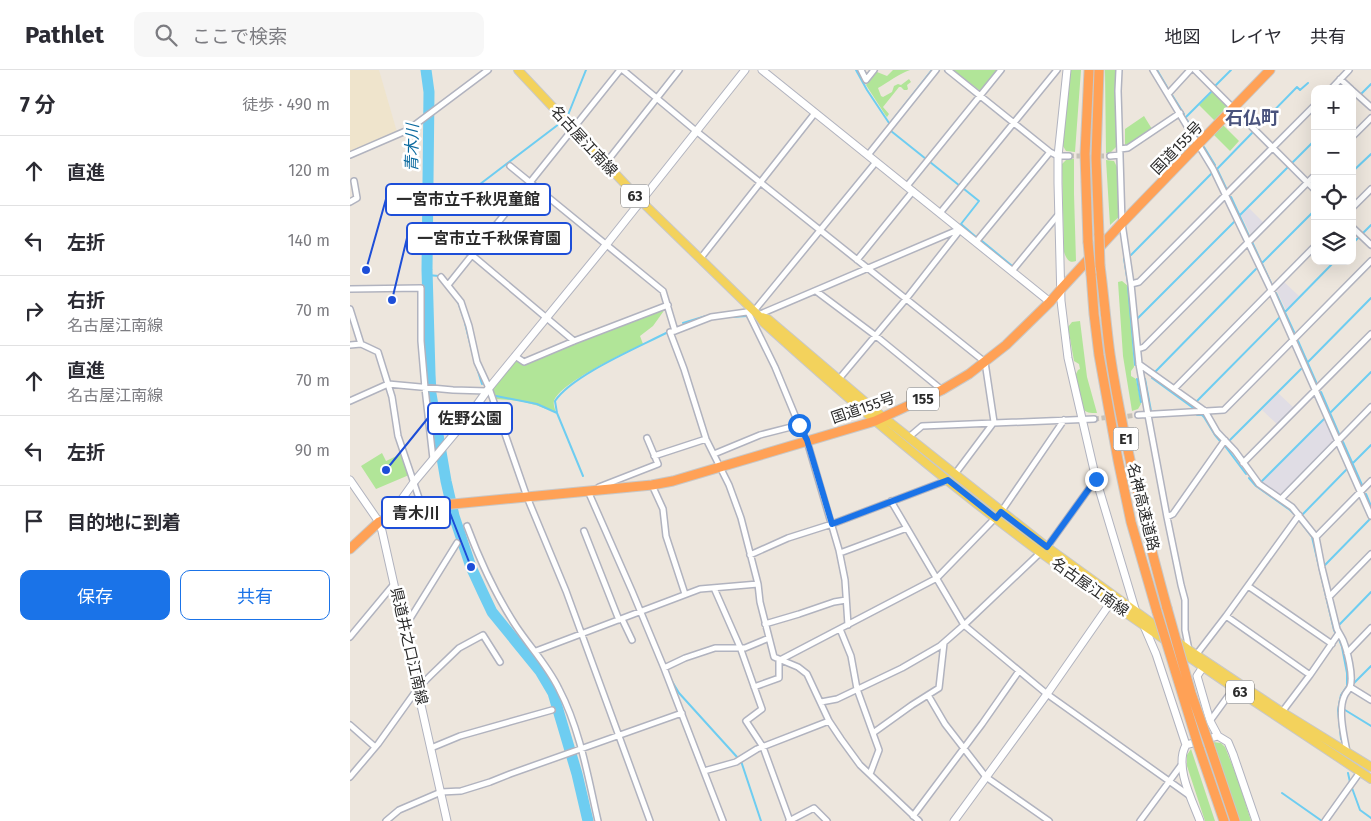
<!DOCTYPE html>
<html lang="ja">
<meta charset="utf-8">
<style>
:root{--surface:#fff;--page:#f7f7f7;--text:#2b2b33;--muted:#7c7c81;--line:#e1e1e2;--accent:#1a73e8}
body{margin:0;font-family:"Fira Sans","Noto Sans JP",sans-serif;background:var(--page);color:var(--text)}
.controls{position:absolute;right:15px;top:15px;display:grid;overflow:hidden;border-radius:10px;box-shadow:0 5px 20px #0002}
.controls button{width:45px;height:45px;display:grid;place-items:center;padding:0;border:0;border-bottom:1px solid var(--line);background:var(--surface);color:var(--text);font:25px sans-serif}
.stop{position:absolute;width:15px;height:15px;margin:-11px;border:4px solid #1a73e8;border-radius:50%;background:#fff}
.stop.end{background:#1a73e8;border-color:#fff;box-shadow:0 1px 5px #0008}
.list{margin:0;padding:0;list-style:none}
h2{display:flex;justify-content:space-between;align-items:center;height:65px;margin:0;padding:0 20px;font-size:21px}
h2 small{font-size:16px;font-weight:400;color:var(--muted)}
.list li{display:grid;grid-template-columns:32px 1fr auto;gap:15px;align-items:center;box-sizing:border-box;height:70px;padding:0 20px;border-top:1px solid var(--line)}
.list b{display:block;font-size:19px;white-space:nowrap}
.list p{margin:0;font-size:16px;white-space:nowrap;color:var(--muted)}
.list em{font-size:16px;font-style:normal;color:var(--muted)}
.actions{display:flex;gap:10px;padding:15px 20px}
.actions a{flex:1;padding:11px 0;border:1px solid var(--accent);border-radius:10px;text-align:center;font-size:18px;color:var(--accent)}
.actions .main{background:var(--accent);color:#fff}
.icon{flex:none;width:28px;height:28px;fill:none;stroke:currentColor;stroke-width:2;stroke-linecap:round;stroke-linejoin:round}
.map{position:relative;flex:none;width:1021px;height:751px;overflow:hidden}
header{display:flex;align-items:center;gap:30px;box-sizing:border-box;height:70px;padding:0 25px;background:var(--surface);border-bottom:1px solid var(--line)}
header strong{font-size:24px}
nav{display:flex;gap:28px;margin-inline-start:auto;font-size:18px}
.search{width:350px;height:45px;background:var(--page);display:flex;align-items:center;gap:12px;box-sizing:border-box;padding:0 18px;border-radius:10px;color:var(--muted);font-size:19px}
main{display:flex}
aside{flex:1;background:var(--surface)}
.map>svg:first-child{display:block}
</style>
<header>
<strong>Pathlet</strong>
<div class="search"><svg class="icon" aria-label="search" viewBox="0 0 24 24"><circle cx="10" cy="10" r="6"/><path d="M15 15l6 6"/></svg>ここで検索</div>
<nav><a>地図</a><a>レイヤ</a><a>共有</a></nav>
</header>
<main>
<aside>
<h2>7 分<small>徒歩 · 490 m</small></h2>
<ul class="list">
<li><svg class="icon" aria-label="ahead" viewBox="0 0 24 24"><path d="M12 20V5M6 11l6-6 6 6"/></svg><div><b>直進</b></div><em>120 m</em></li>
<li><svg class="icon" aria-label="left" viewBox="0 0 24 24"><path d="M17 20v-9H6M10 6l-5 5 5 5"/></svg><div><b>左折</b></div><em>140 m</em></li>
<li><svg class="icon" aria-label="right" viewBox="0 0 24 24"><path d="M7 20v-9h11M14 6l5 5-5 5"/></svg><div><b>右折</b><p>名古屋江南線</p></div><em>70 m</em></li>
<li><svg class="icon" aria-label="ahead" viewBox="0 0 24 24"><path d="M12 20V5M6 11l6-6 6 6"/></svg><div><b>直進</b><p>名古屋江南線</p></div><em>70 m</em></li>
<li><svg class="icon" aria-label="left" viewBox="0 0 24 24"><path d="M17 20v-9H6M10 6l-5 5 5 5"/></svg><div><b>左折</b></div><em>90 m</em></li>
<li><svg class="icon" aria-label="arrive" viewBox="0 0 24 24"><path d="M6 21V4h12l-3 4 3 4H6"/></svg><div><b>目的地に到着</b></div></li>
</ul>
<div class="actions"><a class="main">保存</a><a>共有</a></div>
</aside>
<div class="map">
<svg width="1021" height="751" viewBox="0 0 1021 751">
<rect width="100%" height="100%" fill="#ede6dd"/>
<path fill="#e0dde5" d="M899 138 914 153 901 165 891 145Z
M933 211 949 226 936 240 926 219Z
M928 323 944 338 928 355 912 340Z
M975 349 985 370 933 423 928 424 912 412Z"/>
<path fill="#efe4cc" d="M0 0H29L47 62 0 81Z"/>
<path fill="#b1e598" d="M543 0H560C550 3 537 13 528 18L531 26 533 27 542 22 544 16 548 14 551 15 559 9 561 12 557 15 558 19 557 20H554L551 17H549L533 37 539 44 537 47 536 46 516 15 527 2 537 6Z
M603 0H647L631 20H629Z
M720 0H731L725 82 716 81 713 76Z
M755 0H766L767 76 760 83H756Z
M862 22 878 37 865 51 849 35Z
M794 46 802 59 775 77V59Z
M873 55 889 71 880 81 864 65Z
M717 89H724V124L726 191C719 194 716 188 714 182L712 94Z
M756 90 764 91 768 99 770 146 760 155Z
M772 211 778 216 784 297 781 301V306L786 309 791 334 788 339 782 341 773 286 768 212Z
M318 235 303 256 290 266 293 274C274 283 210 313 204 331 203 335 205 339 206 343 183 333 170 330 145 329L137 321 165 286 175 292Z
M730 251 737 307 747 343C740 343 736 343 732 338L725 308 726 304 728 300 730 299 729 294 724 291 718 257 722 252Z
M32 383 36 391 53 383 59 405 26 419 11 396Z
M863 672 871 673 875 677 889 712 901 751H890Z
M841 679 865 751H855L837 696V685Z"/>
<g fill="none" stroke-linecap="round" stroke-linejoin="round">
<path stroke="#6ecdf1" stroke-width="2" d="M506 0 517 20 539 53
M807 0 817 17
M865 16 881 0
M1012 23 1021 14
M822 25 834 44
M1002 33 1005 30
M218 45 236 0
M835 47 848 67
M836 47 861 22
M537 57 582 0
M907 58 947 17 950 20 958 13
M541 61 576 89
M854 77 865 95
M580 92 610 116
M942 93 965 70
M1002 102 1021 84
M876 118 867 99 902 63
M614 119 629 131 611 154 626 167
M89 125 121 121 209 54
M881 127 899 166
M890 145 938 97
M1013 163 1021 155
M632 171 661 195
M902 172 921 213
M1002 174 1008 168
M781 185 861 104
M774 188 778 213
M912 193 965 140
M77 205 89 206
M778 217 785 295
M926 223 944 262
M105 228 108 232 114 249
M935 242 985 191
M382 247 397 246
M788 248 884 152
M115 253 123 285
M333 253 356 246
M948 271 966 312
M958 292 1021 228
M126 295 132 314
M805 302 906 199
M802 308 846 340
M787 309 791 332
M795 309 801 341
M971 322 989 364
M146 326 187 334 207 343 233 406
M846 332 930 247
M207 343 205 331C222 305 289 277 318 262
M980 343 1021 302
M847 345H852L854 347 865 365 870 371
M879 371 951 299
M993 372 1012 415
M875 376 896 404
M1002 394 1021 375
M899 408 906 416 940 440 944 444
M911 412 974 349
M1016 424 1021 436
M953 444 996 400
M949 450 962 467 984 560 986 564
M975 495 1019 450
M287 527 292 539
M294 543 298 553
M990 554 1021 522
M989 569 992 577 997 603V616L991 625 988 640 991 669
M320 608 329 623 387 687
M1004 613 1021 596
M995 640 1021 656
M391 691 411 751
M998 703 1000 712
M1002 718 1010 740 1021 748
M932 723 972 751"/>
<path stroke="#6ecdf1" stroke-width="11" d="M76 0 79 22 77 200 80 304 81 324 96 411 104 446 121 497 133 523 142 542 190 601 203 623 227 704 238 751"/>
<path stroke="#c6c1b9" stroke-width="5" stroke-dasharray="5 2.5" stroke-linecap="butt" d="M719 86H760
M770 347 788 345
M744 349 761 347"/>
<defs>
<path id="street" d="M273 0 346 61 635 292 644 352 605 404
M511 0 516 10 524 0
M598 0 700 82 708 86H719
M769 0 768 21 772 153 781 214 789 294 798 345 817 447 831 515 835 530V560L839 580
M803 0 863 99 921 220 1021 446
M845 0 965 120
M990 9 1001 19
M981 19 999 0
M1002 20 1021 37
M818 24 840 0
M1002 67 1021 48
M770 79 778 78 830 43
M0 85 58 60 138 0
M518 85 586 0
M760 86 770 85
M255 94 329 0
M160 96 313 221 325 261 320 262 334 299 356 369 379 415 391 448 408 514 410 532 424 587 448 597 457 604 479 651 491 669 510 695 569 751
M557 116 651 0
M0 132 7 128 4 111
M1002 138 1021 119
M590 143 707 0
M1002 157 1021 175
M91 159 224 271
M626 172 700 82
M350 189 465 43
M507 190 563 121
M662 201 708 145
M91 207 111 232 119 256 127 292 139 318 177 427 216 521 300 751
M781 214 789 212 965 35
M98 215 270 0
M0 219 71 218V271L75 318 83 389
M466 221 526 266 592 320
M0 239 11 274
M398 242 425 297 449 355 457 371 489 480 495 510 498 555
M408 245 603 162 610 160
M325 261 361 247 404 241 526 92
M0 275 11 274 28 282 42 327 48 366 72 437
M788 279 794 277 965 105
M165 286 174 292 224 271 318 235
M789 294 855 341 867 362 885 381 909 414 942 437 966 467 972 498 987 559C989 563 991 566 993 570 997 580 1004 606 1000 617 999 620 995 623 994 627 988 641 994 666 997 682
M489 309 556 229 610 160
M824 319 965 176
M0 331 38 314 103 320 137 321
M788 345 874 340 1021 191
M559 367 572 356 744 349
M364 384 410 365 449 355
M304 386 356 369
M893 393 1021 264
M302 415 313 439 316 466 335 524
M249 417 308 394 297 368
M238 421 282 521 314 598 373 751
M931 429 1021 337
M541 431 614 555 697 624 840 726
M817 447 823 444 875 370
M117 456C130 491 145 524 166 556 180 577 198 596 209 619 230 659 238 707 248 751
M234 461 269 550
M966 467 1021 411
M697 477 746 409
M490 483 557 458
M400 485 438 468 482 454 598 410
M898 516 982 574
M364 518 390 577 412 639 396 651 413 677 440 751
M979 527 1021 484
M876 546 960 605
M272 549 282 570
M54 554 58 552 107 473
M415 554 449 544 484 532 496 530
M490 559 501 586 507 619 529 680 520 704
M0 567 44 514
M186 581 350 519 408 514
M997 583 1021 558
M846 585 876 546 949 445
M430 590 587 508 651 442 714 350
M314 598 335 588 365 578H395L419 568
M404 617 429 608V589
M1000 617 1021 630
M578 625 595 654 636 707 699 751
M471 632 487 629 552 598 590 576 614 555 691 482
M932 642 960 605 989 563
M860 651 884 618
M0 655 25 677
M523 663 562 635 589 618 594 573
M81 678 110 666 202 640
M354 701 386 692 407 679 479 651
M0 707 28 674 68 618 81 605 109 578 133 565 150 592
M563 746 632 654 669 601
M36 751 49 740 91 722 111 721 140 712 160 704 332 643
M439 751 464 738 477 751
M790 751 832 694
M975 751 1010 702"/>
<path id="secondary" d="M412 0 700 232
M717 0 708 86V113L711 231 718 288 746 409 786 542
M0 410 29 452 32 461 97 751
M35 447 44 440 64 412 116 350 139 318 256 175 395 0
M794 556 806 584 836 675C824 696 842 730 850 751
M853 597 847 606 860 651 868 666 878 672 883 684 906 751
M836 675 868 666
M604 751 697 624 761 532"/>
<path id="primary" d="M168 0 291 131 408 245 414 253C503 334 594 411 691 483 733 513 775 543 818 572
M412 247 418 249 533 347 697 477 839 580 932 642 1021 697
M827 579 884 618 1021 709"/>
<path id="highway" d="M749 165 746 88 749 0
M738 172 735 84 739 0
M750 196C754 225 756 255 760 284 773 370 794 454 817 538
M741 204 744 244 749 285 768 390 781 452 807 542
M0 479 29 452 47 444 72 437 302 415 323 411 525 351 592 320 619 304 656 275 700 232 712 218 772 153 920 0
M859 674 885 751
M849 678 874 751"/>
</defs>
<use href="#street" stroke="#b1b3bf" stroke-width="8"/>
<use href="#secondary" stroke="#b1b3bf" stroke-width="9"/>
<use href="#primary" stroke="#c8c8c8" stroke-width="10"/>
<use href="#highway" stroke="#c8c8c8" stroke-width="11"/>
<use href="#street" stroke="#fff" stroke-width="5"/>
<use href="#secondary" stroke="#fff" stroke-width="7"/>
<use href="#primary" stroke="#f3d25c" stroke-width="8"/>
<use href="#highway" stroke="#ffa156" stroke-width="9"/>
<defs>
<path id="highway-bridge" d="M749 165 750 196
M738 172 741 204
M817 538 841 623 859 674
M807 542 849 678"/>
</defs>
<use href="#highway-bridge" stroke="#c8c8c8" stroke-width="11" stroke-linecap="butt"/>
<use href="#highway-bridge" stroke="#ffa156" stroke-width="9"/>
</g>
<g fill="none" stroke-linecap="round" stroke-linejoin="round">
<path stroke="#1a73e8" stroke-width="6" d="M449 355 457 370 482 454 598 410 646 448 651 442 697 477 746 409"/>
</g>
<g text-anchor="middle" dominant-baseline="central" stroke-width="5" stroke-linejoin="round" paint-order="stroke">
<g fill="#fff" stroke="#6b6b6b" stroke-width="1">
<rect x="271" y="114.5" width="28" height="23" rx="4"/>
<rect x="557" y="317.5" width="32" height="23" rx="4"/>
<rect x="763.5" y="357.5" width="25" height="23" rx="4"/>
<rect x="876" y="610.5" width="28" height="23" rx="4"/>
</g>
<g font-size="14" font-weight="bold" fill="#2b2b2b">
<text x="285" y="126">63</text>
<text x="573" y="329">155</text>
<text x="776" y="369">E1</text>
<text x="890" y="622">63</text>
</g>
<g font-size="15" fill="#2b2b2b" stroke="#fff">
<text transform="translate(234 71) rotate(47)">名古屋江南線</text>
<text transform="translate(827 78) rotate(-46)">国道155号</text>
<text transform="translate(513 338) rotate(-19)">国道155号</text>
<text transform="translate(793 437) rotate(76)">名神高速道路</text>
<text transform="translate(740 517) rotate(35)">名古屋江南線</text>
<text transform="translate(59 576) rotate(77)">県道井之口江南線</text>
</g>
<g font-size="16" font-style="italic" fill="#0b6a9f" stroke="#fff">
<text transform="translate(62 78) rotate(-89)">青木川</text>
</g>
<g font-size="18" font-weight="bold" fill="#4a537d" stroke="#fff">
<text x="902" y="48">石仏町</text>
</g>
</g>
<path fill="none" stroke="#1d4ed8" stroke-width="2" d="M16 200L36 129M42 230L57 168M36 400L78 348M121 497L100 443"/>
<g fill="#1d4ed8" stroke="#fff" stroke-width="2">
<circle cx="16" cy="200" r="5"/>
<circle cx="42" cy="230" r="5"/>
<circle cx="36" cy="400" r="5"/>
<circle cx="121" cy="497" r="5"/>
</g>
<g fill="#fff" stroke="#1d4ed8" stroke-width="2">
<rect x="36" y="114" width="164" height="31" rx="5"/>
<rect x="57" y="153" width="164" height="31" rx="5"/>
<rect x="78" y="333" width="84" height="31" rx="5"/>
<rect x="32" y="427" width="68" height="31" rx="5"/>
</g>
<g font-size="16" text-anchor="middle" font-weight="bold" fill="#2b2b2b">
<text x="118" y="135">一宮市立千秋児童館</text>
<text x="139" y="174">一宮市立千秋保育園</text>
<text x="120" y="354">佐野公園</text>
<text x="66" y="449">青木川</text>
</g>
</svg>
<div class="controls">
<button>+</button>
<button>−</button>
<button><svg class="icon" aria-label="locate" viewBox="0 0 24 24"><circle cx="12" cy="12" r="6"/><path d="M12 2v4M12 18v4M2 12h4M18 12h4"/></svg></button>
<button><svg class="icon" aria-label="layers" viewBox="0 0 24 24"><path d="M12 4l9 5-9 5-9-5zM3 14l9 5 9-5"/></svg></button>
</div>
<div class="stop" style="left:449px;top:355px"></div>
<div class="stop end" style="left:746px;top:409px"></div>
</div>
</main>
